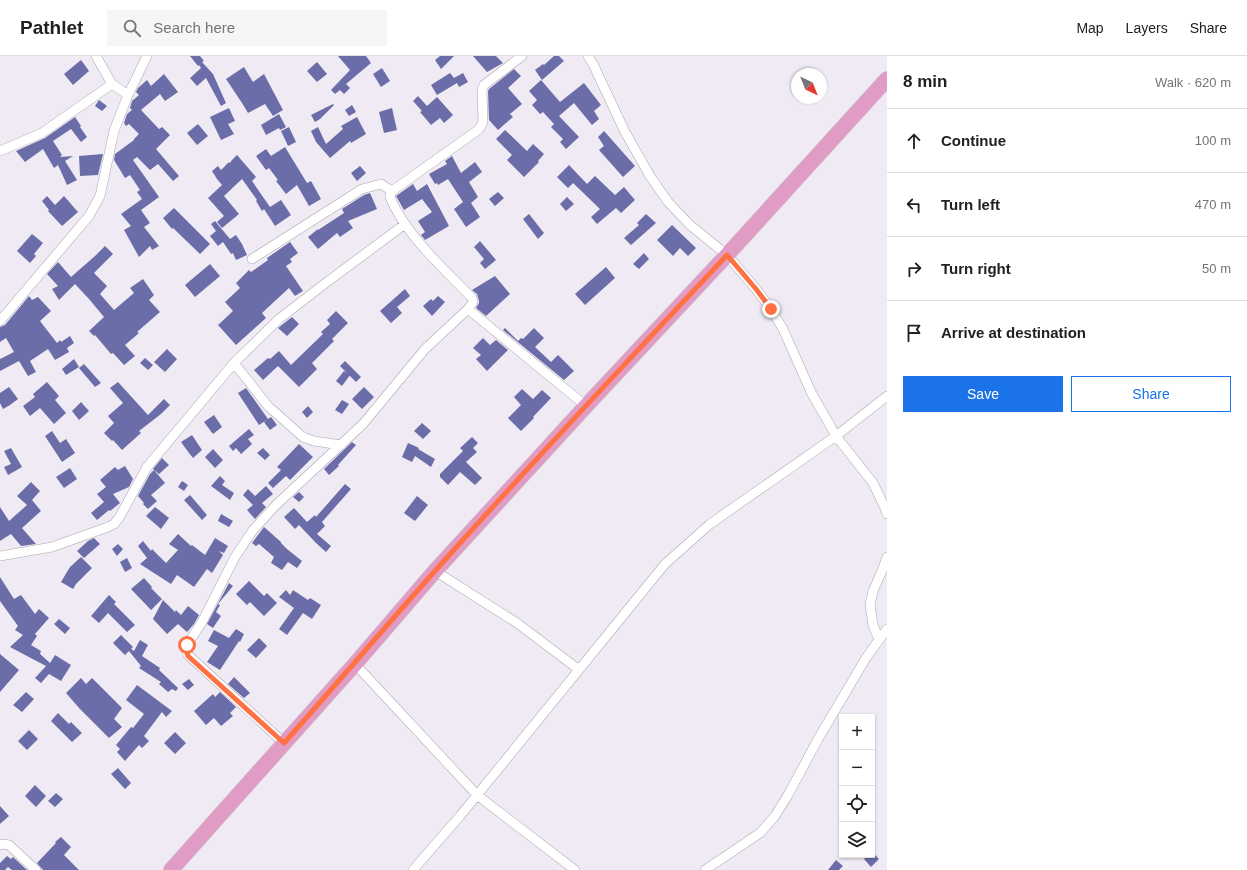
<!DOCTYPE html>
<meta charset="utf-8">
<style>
:root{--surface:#fff;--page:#f6f6f6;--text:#202124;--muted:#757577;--line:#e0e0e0;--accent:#1a73e8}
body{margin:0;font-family:Helvetica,sans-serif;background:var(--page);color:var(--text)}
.controls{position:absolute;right:12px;bottom:12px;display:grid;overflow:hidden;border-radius:0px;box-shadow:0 1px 3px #0004}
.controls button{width:36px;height:36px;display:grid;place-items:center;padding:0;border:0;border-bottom:1px solid var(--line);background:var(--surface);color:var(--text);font:20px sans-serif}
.compass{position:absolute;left:791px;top:12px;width:36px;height:36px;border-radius:50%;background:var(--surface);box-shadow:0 1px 3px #0004;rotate:137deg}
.stop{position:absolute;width:12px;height:12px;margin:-9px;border:3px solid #ff7043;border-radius:50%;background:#fff}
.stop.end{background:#ff7043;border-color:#fff;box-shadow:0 1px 4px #0008}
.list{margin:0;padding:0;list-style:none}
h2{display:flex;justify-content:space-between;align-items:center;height:52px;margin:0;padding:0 16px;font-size:17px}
h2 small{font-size:13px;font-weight:400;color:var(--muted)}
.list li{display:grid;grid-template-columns:26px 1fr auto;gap:12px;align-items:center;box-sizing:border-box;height:64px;padding:0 16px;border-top:1px solid var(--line)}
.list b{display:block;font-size:15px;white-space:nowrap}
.list em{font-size:13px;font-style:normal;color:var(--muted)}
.actions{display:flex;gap:8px;padding:12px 16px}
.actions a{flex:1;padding:9px 0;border:1px solid var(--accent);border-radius:0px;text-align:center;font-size:14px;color:var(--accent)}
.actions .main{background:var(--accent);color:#fff}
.icon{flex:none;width:22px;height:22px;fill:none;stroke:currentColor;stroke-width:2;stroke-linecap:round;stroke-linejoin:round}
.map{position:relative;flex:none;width:887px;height:814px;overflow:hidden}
header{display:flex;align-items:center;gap:24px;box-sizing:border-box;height:56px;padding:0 20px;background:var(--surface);border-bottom:1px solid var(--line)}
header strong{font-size:19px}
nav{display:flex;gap:22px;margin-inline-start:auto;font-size:14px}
.search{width:280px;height:36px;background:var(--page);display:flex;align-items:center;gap:10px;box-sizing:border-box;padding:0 14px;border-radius:0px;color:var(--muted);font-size:15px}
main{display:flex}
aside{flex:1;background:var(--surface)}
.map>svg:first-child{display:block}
</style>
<header>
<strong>Pathlet</strong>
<div class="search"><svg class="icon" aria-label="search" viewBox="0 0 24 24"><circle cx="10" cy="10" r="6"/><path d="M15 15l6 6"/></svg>Search here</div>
<nav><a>Map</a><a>Layers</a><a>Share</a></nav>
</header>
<main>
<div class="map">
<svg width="887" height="814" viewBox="0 0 887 814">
<rect width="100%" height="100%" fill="#efeaf3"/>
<path fill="#6b6da8" d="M190 0H200L204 5 202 6 213 18 226 47 221 50 206 22 197 30 190 22 201 12 199 9 198 10Z
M338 0H366L371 7 346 28 350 32 344 38 340 34 335 38 331 34 350 14Z
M440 0H454L441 13 435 4Z
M473 0H496L503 7 487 16Z
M554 0H559L564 5 542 24 535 14 543 8 544 9Z
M81 4 89 15 73 29 64 18Z
M317 6 327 18 317 26 307 15Z
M244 11 253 26 264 18 283 54 273 60 265 48 248 57 242 47 226 23Z
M382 12 390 25 381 31 373 18Z
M514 13 521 20 508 32 522 48 510 58 513 61 498 74 489 64 488 35 489 33Z
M450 17 454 22 463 17 468 26 459 31 457 27 437 39 431 29Z
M164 18 178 36 165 45 160 38 141 54 159 73 162 71 170 79 156 93 179 120 173 125 158 108 150 114 137 101 133 104 159 141 141 154 150 167 144 171 159 190 152 194 150 190 139 201 124 174 131 170 121 158 142 143 137 136 140 134 130 119 125 122 114 104 115 98 134 84V83L139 78 129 68 126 70 124 67 127 58 132 54 130 52 132 45 139 39 136 36 138 32 147 24 151 30Z
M541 24 560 46 584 27 601 49 594 55 599 63 592 69 574 47 559 60 579 81 566 93 560 86 563 83 551 71 554 68 543 56 540 58 532 49 537 44 529 35Z
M418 40 427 50 437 41 453 59 444 67 440 62 431 69 420 56 422 55 413 45Z
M99 44 107 50 102 55 95 50Z
M333 48 334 49 320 63 315 66 311 59Z
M352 49 356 56 349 60 345 54Z
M229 52 235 65 228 68 234 78 221 84 210 61Z
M392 52 397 74 384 77 379 56Z
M279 58 286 71 280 74 279 72 266 79 261 69Z
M75 61 81 70 80 71 87 81 81 86 71 73 53 85 62 99 60 101 73 100 65 105 77 124 67 129 58 109 54 112 43 93 25 106 16 95 45 82Z
M357 61 366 78 351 87 350 85 330 102 316 86 311 75 318 71 326 88 343 73 341 70Z
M198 68 208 80 197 89 187 77Z
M289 71 296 86 288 90 281 75Z
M505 74 527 95 533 88 544 98 538 105 539 106 524 121 507 104 512 99 496 83Z
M604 75 635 110 623 121 599 94 604 90 598 81Z
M285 91 307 127 311 125 321 143 309 150 297 129 286 138 276 125 278 124 269 112 266 114 256 100 266 93 271 100Z
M103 98 98 119 80 120 79 100Z
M237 99 256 121 252 125 270 151 281 144 291 159 275 170 264 153 262 155 256 145 257 144 242 123 224 140 239 158 222 172 217 166 224 160 208 142 222 129 217 123 212 115 218 110 221 114 229 106 230 107 231 106V105Z
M452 100 461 117 475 106 482 116 469 126 478 141 471 147 480 161 466 171 454 153 463 146 448 123 438 129 437 127 435 128 429 118 447 108 445 105Z
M569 109 587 128 595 120 615 139 624 131 635 144 621 157 616 152 597 168 591 161 600 153 573 127 568 132 557 121Z
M360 110 366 117 357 125 351 117Z
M413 128 417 135 427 128 449 170 425 184 421 179 425 176 418 165 432 156 422 143 404 154 396 140Z
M498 136 504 142 495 150 489 143Z
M370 137 377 153 348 165 353 172 340 181 337 177 318 193 308 181 318 173V174L344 157 342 153 364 139Z
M47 140 55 149 64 140 78 156 62 170 48 155 49 154 42 145Z
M567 141 574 148 566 155 560 148Z
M174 152 210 188 200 198 173 172 172 173 163 162Z
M529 158 544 177 538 183 523 163Z
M646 158 656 167 631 189 624 182 639 169 637 167Z
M215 165 230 183 236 179 242 188 247 199 236 204 233 197 231 198 223 186 218 190 210 180 216 175 211 168Z
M672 169 696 192 688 200 680 192 673 200 657 184Z
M32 178 43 187 34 198 36 200 30 207 17 195Z
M480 185 496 204 485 213 480 207 484 203 474 191Z
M290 186 298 197 290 203 292 206 286 210 303 235 295 240 289 232 262 257 266 262 236 289 218 269 233 255 225 246 240 232 236 227 249 214 251 216 268 204 267 202Z
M105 190 113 198 94 217 107 230 100 238 114 254 134 237 130 232 143 223 154 239 149 244 160 256 137 276 139 277 125 289 135 300 124 309 113 297 111 298 95 279 94 280 89 275 104 261 89 243 75 228 59 244 52 233 58 230 47 218 58 206 71 221 95 200Z
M644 197 649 203 639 213 633 208Z
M210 208 220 220 195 241 185 229Z
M606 211 615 222 585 249 575 238Z
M495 220 510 238 486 260 476 252 479 247V245L477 238 472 234Z
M405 233 410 240 397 251 402 257 391 267 380 255Z
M29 240 32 244 38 241 51 255 40 265 57 287 60 284 61 286 70 280 74 287 67 292 69 296 55 304 48 293 30 305 36 316 28 320 19 305 0 315V303L14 296 6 282 0 286V271L5 269Z
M438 240 445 246 432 260 423 250 431 243 433 245Z
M336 255 348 267 332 283 334 285 312 307 317 313 299 331 278 310 263 324 254 314 268 302 270 303 279 295 291 309 323 278 321 276 330 268 327 264Z
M292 261 299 268 287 280 278 272Z
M505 272 518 285 521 282 523 283 534 272 544 282 535 291 551 306 558 299 574 315 564 324 503 274Z
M483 282 490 289 496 284 508 294 487 315 476 303 481 299 473 292Z
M167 293 177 303 165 316 154 306Z
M145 302 153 309 148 314 140 307Z
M74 303 79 311 66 319 62 313Z
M345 305 361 321 356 326 340 310Z
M84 308 101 327 95 331 79 312Z
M344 315 350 319 342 330 336 325Z
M47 326 59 340 55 344 66 357 54 368 40 352 30 360 23 350 35 341 33 338Z
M118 326 148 359 164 343 170 349 161 358 139 375 141 377 122 394 113 384 112 385 104 377 114 367 108 360 123 347 110 332Z
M9 331 18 343 10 349 3 353 0 347V337Z
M364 331 374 341 362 353 352 343Z
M246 332 268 363 259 369 238 337Z
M522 333 533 343 542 334 551 342 533 361 534 362 521 375 508 362 521 349 514 341Z
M342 344 349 348 342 358 335 354Z
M81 346 89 355 79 364 72 355Z
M308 350 313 356 307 362 302 356Z
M214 359 222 371 213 378 204 366Z
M271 361 277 369 270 374 264 366Z
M422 367 431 375 423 383 414 375Z
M249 373 254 379 248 383 252 388 241 398 236 392 233 395 229 390Z
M52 375 60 387 66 383 75 397 62 406 45 380Z
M192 379 202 394 193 402 189 397 181 386Z
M472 381 478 387 473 392 477 396 466 406 482 422 475 429 460 416 448 429 440 421V418L463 395 460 392Z
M352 386 356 389 338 409 339 410 329 419 324 413Z
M408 387 419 392 418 393 435 403 431 411 415 400 412 406 402 401Z
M299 388 313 401 290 424 286 420 273 432 268 427 281 414 277 411Z
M11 392 22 411 8 419 4 411 11 408 4 395Z
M263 392 270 399 265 404 257 397Z
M213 393 223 404 215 412 205 401Z
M162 402 169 409 159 418 153 413Z
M125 410 133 423 129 431 113 438 120 447 110 455 109 454 97 464 91 457 104 446 97 438 106 431 100 424 115 411 118 414Z
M70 412 77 423 64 432 56 421Z
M154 414 165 427 151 439 157 445 148 453 143 448 144 447 138 440 150 418Z
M220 420 225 425 222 429 234 437 230 444 211 430Z
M182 425 188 429 184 435 178 431Z
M31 426 40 435 32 444 41 455 22 472 36 488 21 490 11 478 0 485V451L9 465 27 449 17 440Z
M345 428 351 433 322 466 325 470 317 478 331 490 326 496 316 487 299 469 295 473 284 461 294 452 307 466 315 459 316 461Z
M266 430 273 438 262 447 266 451 255 463 247 454 253 449 243 439 248 433 255 440Z
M299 436 304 441 299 446 293 441Z
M190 439 207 459 202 464 184 444Z
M417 440 428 449 415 465 404 457Z
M155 451 169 462 161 473 146 460Z
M221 458 233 465 229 471 218 465Z
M264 471 281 486V487L287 493 302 505 297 512 288 506 282 514 271 507 274 501 259 488 256 490 252 487Z
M178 478 191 490 192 489 205 499 215 482 228 490 224 497 219 495 223 499 212 517 207 513 194 531 177 519 171 528 140 508 147 502 138 490 143 485 151 495 152 493 166 507 178 494 169 488Z
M94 482 100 488 84 502 77 495 88 485Z
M118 488 123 493 117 500 112 493Z
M81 501 92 512 76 528 73 533 61 526 70 511Z
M127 502 132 512 125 516 120 506Z
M0 521 14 543 21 539 35 558 39 553 49 562 35 578 37 580 31 589 41 595 40 598 50 607 55 599 71 609 61 625 49 618 41 627 35 622 46 610 10 591 23 579 15 574 18 570 0 545Z
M144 522 152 531 151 532 162 543 151 554 131 533Z
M249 525 264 540 267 537 277 547 264 560 250 546 247 549 236 538Z
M229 527 233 530 218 548 220 549 216 556 221 560 213 572 207 568Z
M286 534 290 539 293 534 308 544 310 542 321 549 312 563 303 557 287 579 279 573 294 552 279 541Z
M109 539 116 546 114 548 135 569 127 576 108 557 99 567 91 560Z
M163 544 175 556 176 554 181 559 188 550 199 559 194 568 187 576 178 568 167 578 153 563Z
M59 563 70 572 65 578 54 568Z
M236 573 244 578 240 586 239 585 220 614 207 606 218 590 208 585 214 574 229 582Z
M121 579 133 591 131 593 134 595 140 584 148 589 142 600 160 612 159 614 178 632 176 635 172 633 168 636 159 628 161 626 139 612 141 610 129 595 125 599 113 587Z
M259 582 267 590 256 602 247 594Z
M0 598 19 614 0 636Z
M234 621 250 637 244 642 228 628Z
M81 622 86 628 92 622 122 652 114 663 122 671 109 682 80 653 66 637Z
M189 623 194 629 188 634 182 628Z
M137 629 172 655 166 661 162 656 144 680 149 685 142 692 139 689 125 705 117 696 120 693 116 689 131 671 133 672 144 658 126 644Z
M26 636 34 643 22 656 13 649Z
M220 636 236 651 230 657 233 660 221 670 214 662 206 669 194 655 213 638 215 641Z
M58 657 69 668 71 666 82 677 72 686 51 665Z
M29 674 38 683 27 694 18 685Z
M175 676 186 687 175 698 164 687Z
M118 712 131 727 125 733 111 718Z
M35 729 46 740 36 751 25 740Z
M56 737 63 743 55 751 48 745Z
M0 750 9 760 0 768Z
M61 781 71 791 64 799 79 814H43L37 807 56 787 55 786Z
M872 796 879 803 871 811 864 803 869 799H872Z
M7 800 11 803 13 801 27 814H12L8 811 5 814H0V807Z
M836 804 843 810 839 814H828Z"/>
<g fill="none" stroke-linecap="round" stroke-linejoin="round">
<defs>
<path id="street" d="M96 0 112 28 128 39
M588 0 593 8 625 76 650 120 668 146 690 169 727 199 756 233 771 253 783 273 811 336 836 380 873 427 885 452 887 458
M0 95 42 77 112 28
M252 203 362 133 381 128 392 135
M468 253 473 246 472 242C448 217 420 192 401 162 397 155 392 148 390 140L392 135 478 74 481 70 483 66 482 34 484 29 522 0
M0 265 89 160 100 140 114 75 128 39 147 0
M234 307 268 350 303 381 314 385 341 389
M0 500 52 491 108 471 114 468 119 462 147 411 234 307 279 263 323 229 405 168
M435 515 517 567 578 613
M879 584 873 569 870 549 873 535 882 515 887 501
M355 608 477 739 575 814
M284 687 188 599 186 594 187 589 202 566 235 501 253 474 276 449 363 368 425 293 468 253 586 350
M0 789 3 788 9 789 36 814
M413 814 460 760 665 508 710 468 836 380 887 340
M705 814 760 777 775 760 788 739 818 683 866 602 887 573"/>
<path id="primary" d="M171 814 355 608 435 515 586 350 727 199 887 23"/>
</defs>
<use href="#street" stroke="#aba6ae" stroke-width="10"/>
<use href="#primary" stroke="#cbcacb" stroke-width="16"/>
<use href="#street" stroke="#fff" stroke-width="9"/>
<use href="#primary" stroke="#e09cc4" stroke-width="15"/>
</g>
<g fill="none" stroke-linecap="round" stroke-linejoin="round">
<path stroke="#ff7043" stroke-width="5" d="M187 589 186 594 188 600 284 687C335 630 384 572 435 515 530 408 629 304 727 199L756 233 771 253"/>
</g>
</svg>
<div class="controls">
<button>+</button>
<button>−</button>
<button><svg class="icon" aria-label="locate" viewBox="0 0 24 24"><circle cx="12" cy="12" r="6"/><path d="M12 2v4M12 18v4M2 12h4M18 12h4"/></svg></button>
<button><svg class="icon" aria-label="layers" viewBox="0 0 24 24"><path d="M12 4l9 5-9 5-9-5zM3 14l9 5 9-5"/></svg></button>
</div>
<svg class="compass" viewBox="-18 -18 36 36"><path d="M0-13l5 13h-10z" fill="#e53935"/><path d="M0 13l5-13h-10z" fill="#757577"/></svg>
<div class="stop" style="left:187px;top:589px"></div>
<div class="stop end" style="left:771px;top:253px"></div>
</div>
<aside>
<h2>8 min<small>Walk · 620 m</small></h2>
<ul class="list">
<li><svg class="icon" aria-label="ahead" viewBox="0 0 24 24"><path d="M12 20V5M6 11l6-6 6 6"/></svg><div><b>Continue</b></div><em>100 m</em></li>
<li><svg class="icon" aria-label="left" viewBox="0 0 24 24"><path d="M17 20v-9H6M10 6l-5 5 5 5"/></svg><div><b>Turn left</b></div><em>470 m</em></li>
<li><svg class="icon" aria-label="right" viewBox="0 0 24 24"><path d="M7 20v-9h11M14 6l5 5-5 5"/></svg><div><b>Turn right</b></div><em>50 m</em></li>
<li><svg class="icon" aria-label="arrive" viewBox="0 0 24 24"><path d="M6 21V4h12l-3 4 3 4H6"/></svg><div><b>Arrive at destination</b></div></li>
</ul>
<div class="actions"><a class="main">Save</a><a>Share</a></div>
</aside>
</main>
